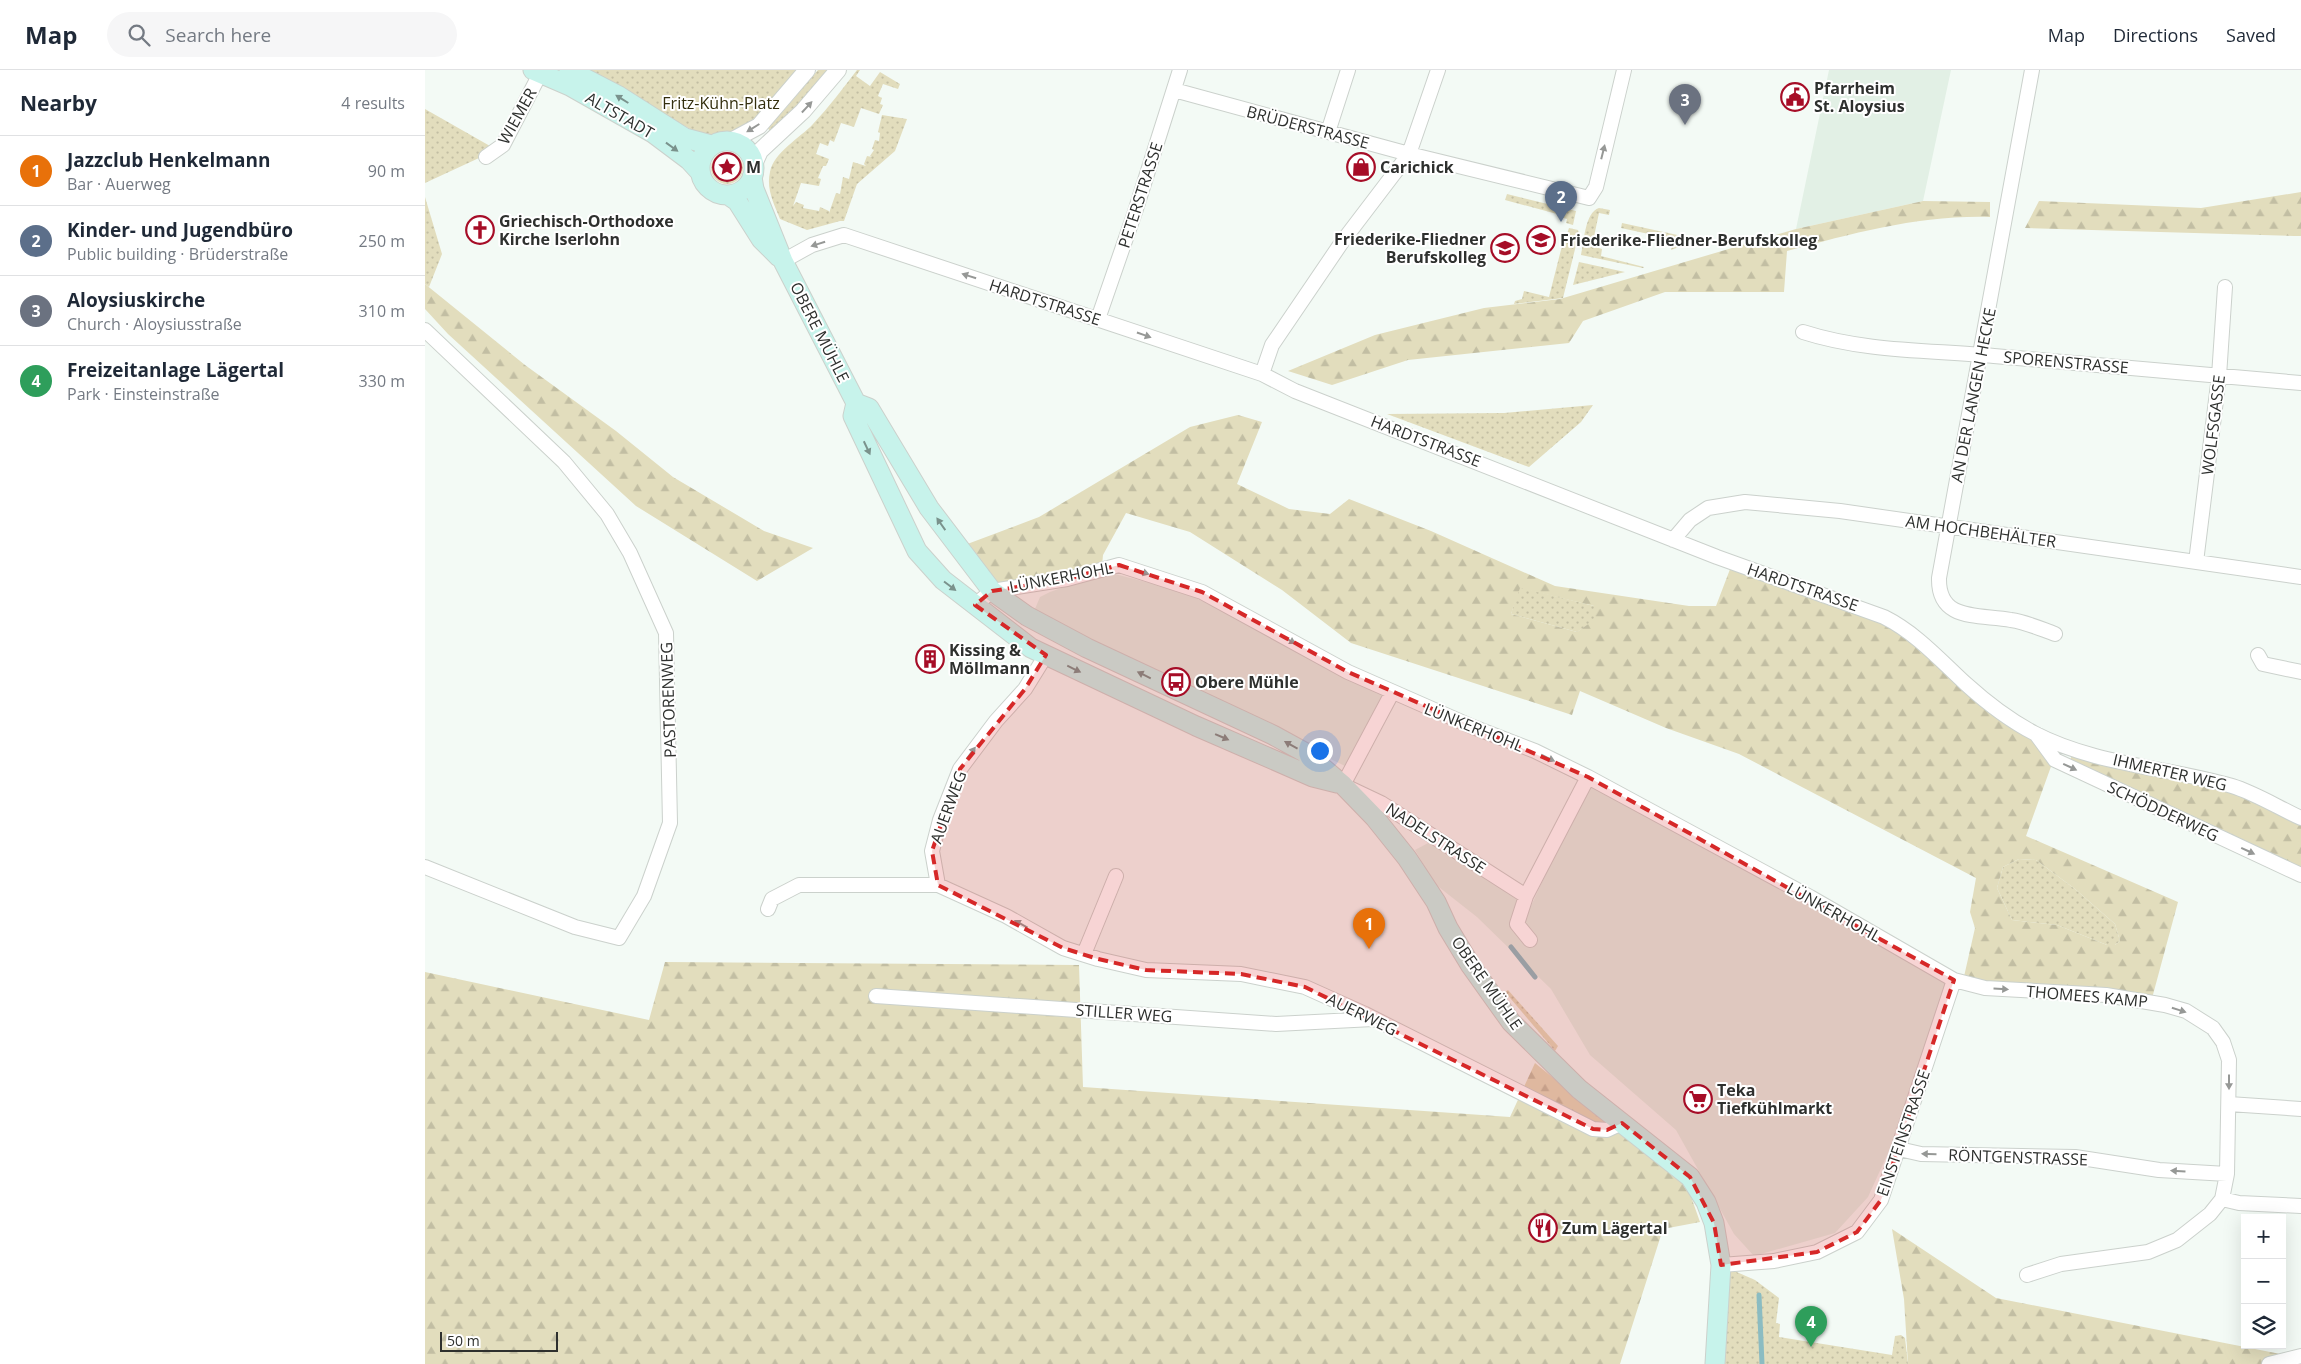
<!DOCTYPE html>
<meta charset="utf-8">
<style>
:root{--surface:#fff;--page:#f6f6f7;--text:#1f2937;--muted:#747a83;--line:#e0e1e3;--accent:#2563eb}
body{margin:0;font-family:"Open Sans",sans-serif;background:var(--page);color:var(--text)}
.controls{position:absolute;right:15px;bottom:15px;display:grid;overflow:hidden;border-radius:0px;box-shadow:0 5px 20px #0002}
.controls button{width:45px;height:45px;display:grid;place-items:center;padding:0;border:0;border-bottom:1px solid var(--line);background:var(--surface);color:var(--text);font:25px sans-serif}
.scale{position:absolute;left:15px;bottom:12px;width:118px;box-sizing:border-box;padding-left:5px;border:2px solid #2e302e;border-top:0;font-size:14px;line-height:18px;white-space:nowrap;color:#2e302e;-webkit-text-stroke:4px #fff;paint-order:stroke}
.you{position:absolute;left:894px;top:680px;width:18px;height:18px;margin:-12px;border:4px solid #fff;border-radius:50%;background:#1a73e8;box-shadow:0 0 0 8px #1a73e833}
.badge{display:grid;place-items:center;width:32px;height:32px;border-radius:50%;background:var(--accent);color:#fff;font-size:16px;font-weight:700}
.pin{position:absolute;translate:-50% -41px;filter:drop-shadow(0 1px 2px #0008)}
.pin::after{content:'';position:absolute;top:26px;width:18px;height:15px;background:inherit;clip-path:polygon(0 0,100% 0,50% 100%)}
.list{margin:0;padding:0;list-style:none}
h2{display:flex;justify-content:space-between;align-items:center;height:65px;margin:0;padding:0 20px;font-size:21px}
h2 small{font-size:16px;font-weight:400;color:var(--muted)}
.list li{display:grid;grid-template-columns:32px 1fr auto;gap:15px;align-items:center;box-sizing:border-box;height:70px;padding:0 20px;border-top:1px solid var(--line)}
.list b{display:block;font-size:19px;white-space:nowrap}
.list p{margin:0;font-size:16px;white-space:nowrap;color:var(--muted)}
.list em{font-size:16px;font-style:normal;color:var(--muted)}
.icon{flex:none;width:28px;height:28px;fill:none;stroke:currentColor;stroke-width:2;stroke-linecap:round;stroke-linejoin:round}
.map{position:relative;flex:none;width:1876px;height:1294px;overflow:hidden}
header{display:flex;align-items:center;gap:30px;box-sizing:border-box;height:70px;padding:0 25px;background:var(--surface);border-bottom:1px solid var(--line)}
header strong{font-size:24px}
nav{display:flex;gap:28px;margin-inline-start:auto;font-size:18px}
.search{width:350px;height:45px;background:var(--page);display:flex;align-items:center;gap:12px;box-sizing:border-box;padding:0 18px;border-radius:28px;color:var(--muted);font-size:19px}
main{display:flex}
aside{flex:1;background:var(--surface)}
.map>svg:first-child{display:block}
</style>
<header>
<strong>Map</strong>
<div class="search"><svg class="icon" aria-label="search" viewBox="0 0 24 24"><circle cx="10" cy="10" r="6"/><path d="M15 15l6 6"/></svg>Search here</div>
<nav><a>Map</a><a>Directions</a><a>Saved</a></nav>
</header>
<main>
<aside>
<h2>Nearby<small>4 results</small></h2>
<ul class="list">
<li><span class="badge" style="background:#e8710a">1</span><div><b>Jazzclub Henkelmann</b><p>Bar · Auerweg</p></div><em>90 m</em></li>
<li><span class="badge" style="background:#5c6f8a">2</span><div><b>Kinder- und Jugendbüro</b><p>Public building · Brüderstraße</p></div><em>250 m</em></li>
<li><span class="badge" style="background:#6b7280">3</span><div><b>Aloysiuskirche</b><p>Church · Aloysiusstraße</p></div><em>310 m</em></li>
<li><span class="badge" style="background:#2e9e5b">4</span><div><b>Freizeitanlage Lägertal</b><p>Park · Einsteinstraße</p></div><em>330 m</em></li>
</ul>
</aside>
<div class="map">
<svg width="1876" height="1294" viewBox="0 0 1876 1294">
<defs>
<pattern id="green-dots" width="8" height="8" patternUnits="userSpaceOnUse" patternTransform="scale(1.25)"><rect width="8" height="8" fill="#e2ddbd"/><path d="M2 2h.1M6 6h.1" fill="none" stroke="#c2bea3" stroke-width="1.8" stroke-linecap="round"/></pattern>
<pattern id="forest-firs" width="22" height="20" patternUnits="userSpaceOnUse" patternTransform="scale(1.25)"><rect width="22" height="20" fill="#e2ddbd"/><path d="M5 1l3.5 6h-7zM16 11l3.5 6h-7z" fill="#c2bea3"/></pattern>
</defs>
<rect width="100%" height="100%" fill="#f3faf5"/>
<path fill="#e2f0e5" d="M1404 0H1526L1498 131 1371 159Z
M682 502 756 521 840 561 959 625 920 696 661 569 610 539 615 527 625 522Z
M1164 710 1526 911 1468 1072 1443 1127 1410 1163 1329 1186 1309 1164 1251 1060 1165 985 1126 919 1052 847 1010 814 990 780 1005 772 1106 836Z"/>
<path fill="url(#green-dots)" d="M158 0H377L319 63 294 68 269 61Z
M393 0H402L378 29 345 61 341 56 360 39Z
M432 0H435L431 6 445 16 455 2 475 14 473 19 458 14 453 26 457 28 455 34 458 35 454 44 436 38 429 57 416 53 409 72 405 70 403 76 395 73 391 84 404 89 401 96H398L393 108 396 109 394 116 376 113 368 136 371 132 379 135 378 138 394 141 395 137 404 141V143L411 123 415 124 418 107 424 109 428 92 441 96 439 94 442 86 447 87 445 86 449 80 447 79 450 70 454 71 455 63 453 62 457 45 482 49 470 81 432 114 419 151H415L382 160 355 149C349 134 341 119 345 102 349 82 375 68 388 54 404 37 418 18 432 0Z
M0 39 65 76 54 88 0 113Z
M286 98a16 16 0 1 1 32 0a16 16 0 1 1-32 0Z
M1082 124 1151 141 1148 155 1141 153 1142 149 1132 146V144L1080 130Z
M0 127 17 184 4 217 0 214Z
M1174 138 1185 140 1184 145 1174 143 1167 176 1177 179 1176 186 1219 197 1218 198 1156 185C1159 172 1160 142 1174 138Z
M1197 153 1271 169V171L1246 180 1247 169 1196 158Z
M1144 158 1153 160 1154 163 1138 228 1089 234 1090 231 1097 229 1099 221 1124 227 1140 164H1142Z
M1154 192 1200 202 1148 215Z
M1168 335 1156 352 1104 397 962 344 1079 343Z
M1094 517 1169 536V551L1152 562 1086 544Z
M1594 789 1611 790 1650 819 1690 854 1695 871 1690 875H1682L1632 855 1587 850 1572 818 1578 797Z
M1083 920 1133 976 1130 981 1080 922Z
M1298 1196 1330 1210 1354 1228 1351 1253 1355 1254 1354 1267 1467 1285 1470 1266 1476 1265 1480 1268 1483 1294H1294Z"/>
<path fill="url(#forest-firs)" fill-rule="evenodd" d="M1876 122V166H1869L1600 158 1614 131 1776 138Z
M1498 131 1565 132V147C1494 145 1430 163 1362 181L1359 222H1240L1158 251 1144 273 983 290 907 315 863 301 950 265 1059 238 1135 229 1371 159Z
M0 214 100 295 191 361 248 407 339 461 388 478 332 511 211 436 23 264 0 239Z
M813 345 837 352 812 414 864 439 905 444 924 429 1006 461 1130 516 1264 536H1291L1307 494 1457 548 1609 664 1628 691 1601 766 1753 832 1726 932 1538 911 1550 858 1545 842 1551 808 1314 684 1241 658 1155 621 1147 645 926 573 857 520 765 462 701 443 678 485 677 496 572 517 537 476 614 447 765 357ZM1095 518 1169 536V550L1152 562 1086 544ZM1594 789 1611 790 1650 819 1690 854 1695 871 1690 875H1682L1632 855 1587 850 1572 818 1578 797Z
M1648 681 1808 716 1876 747V803L1644 694Z
M240 892 654 895 658 1017 1085 1047 1110 993 1263 1118 1275 1152 1238 1159 1195 1294H0V902L224 950Z
M1467 1159 1571 1228 1876 1288V1294H1483L1479 1229Z"/>
<g fill="none" stroke-linecap="round" stroke-linejoin="round">
<path stroke="#8bbcc2" stroke-width="5" d="M1086 877 1110 907
M1334 1225 1337 1294"/>
<defs>
<path id="minor" d="M1607 0 1514 508C1513 552 1554 544 1586 550 1601 552 1616 559 1630 564
M749 20 984 84 1164 128 1171 117 1199 0
M903 62 923 0
M61 87 78 75 117 0
M358 191 387 175 419 165 837 304 870 321 1292 487 1459 547C1491 563 1515 590 1541 614 1562 633 1584 650 1609 663 1670 695 1742 697 1807 716 1830 723 1854 738 1876 748
M673 249 710 142 755 0
M0 260 139 392 182 444 205 483 241 563 245 753 219 826 194 868 150 857 0 797
M1378 262C1440 282 1505 280 1569 286 1672 295 1774 305 1876 313
M837 304 847 275 917 172 984 84 1013 0
M1248 470 1265 450 1283 438 1320 432 1415 441 1876 507
M1771 492 1794 306 1800 217
M550 535 567 521 642 509 694 495 777 522 923 602 1048 657 1110 681 1163 707 1385 827 1529 910 1560 918 1681 925 1740 935 1761 941 1788 958 1798 972 1804 990 1802 1104 1797 1129 1785 1144 1752 1170 1723 1182 1636 1194 1602 1205
M621 585 600 619 571 651 535 699 515 750 507 781 513 815 581 846 638 878 673 889 721 900 816 904 880 917 940 944 1168 1059 1182 1060 1197 1053
M1833 585 1838 594 1876 602
M967 623 918 715 956 733 1101 826
M1611 664 1630 690 1876 805
M343 839 347 829 374 815H513
M1105 870 1092 854 1101 826 1163 707
M659 884 691 806
M451 926 851 954 948 949
M1804 1034 1876 1039
M1474 1079 1496 1084 1650 1087 1734 1100 1802 1104
M1797 1129 1814 1133 1876 1136
M1296 1195 1349 1191 1392 1182 1432 1162 1456 1130 1529 910
M1844 1294 1876 1286"/>
<path id="tertiary" d="M306 71 334 56 382 0
M329 94 335 81 378 41 413 0"/>
<path id="secondary" d="M108 0 145 16 228 63 264 90 275 102
M144 0 194 26 260 68 286 75
M275 98a27 27 0 1 1 54 0a27 27 0 1 1-54 0Z
M327 107 329 119 358 191 431 333 444 338 504 438 567 521 602 546 662 578 848 665 879 682 918 715 950 748 982 788 1011 832 1023 858 1046 896 1086 952 1154 1019 1265 1107 1281 1132 1289 1153 1296 1195 1290 1294
M303 125 312 131 336 169 354 187
M431 333 428 346 492 481 518 510 606 578 771 656 888 707 912 713"/>
</defs>
<use href="#minor" stroke="#cbd1cc" stroke-width="16"/>
<use href="#tertiary" stroke="#cbd1cc" stroke-width="18"/>
<use href="#secondary" stroke="#cbd1cc" stroke-width="21"/>
<use href="#minor" stroke="#fff" stroke-width="14"/>
<use href="#tertiary" stroke="#fff" stroke-width="16"/>
<use href="#secondary" stroke="#c7f3eb" stroke-width="19"/>
</g>
<defs><path id="oneway-solid" d="M-6-.8H1V-3.2L6.5 0L1 3.2V.8H-6Z" transform="scale(1.25)"/></defs>
<g fill="#7a928c">
<use href="#oneway-solid" transform="translate(197 29) rotate(-148)"/>
<use href="#oneway-solid" transform="translate(247 77) rotate(36)"/>
<use href="#oneway-solid" transform="translate(442 378) rotate(65)"/>
<use href="#oneway-solid" transform="translate(516 454) rotate(-125)"/>
<use href="#oneway-solid" transform="translate(525 516) rotate(37)"/>
<use href="#oneway-solid" transform="translate(649 599) rotate(26)"/>
<use href="#oneway-solid" transform="translate(719 605) rotate(-154)"/>
<use href="#oneway-solid" transform="translate(797 667) rotate(23)"/>
<use href="#oneway-solid" transform="translate(866 675) rotate(-151)"/>
</g>
<g fill="#969896">
<use href="#oneway-solid" transform="translate(382 37) rotate(-47)"/>
<use href="#oneway-solid" transform="translate(328 58) rotate(148)"/>
<use href="#oneway-solid" transform="translate(1178 82) rotate(-76)"/>
<use href="#oneway-solid" transform="translate(393 174) rotate(162)"/>
<use href="#oneway-solid" transform="translate(544 206) rotate(-162)"/>
<use href="#oneway-solid" transform="translate(719 265) rotate(19)"/>
<use href="#oneway-solid" transform="translate(717 502) rotate(18)"/>
<use href="#oneway-solid" transform="translate(864 570) rotate(29)"/>
<use href="#oneway-solid" transform="translate(546 683) rotate(-53)"/>
<use href="#oneway-solid" transform="translate(1123 688) rotate(26)"/>
<use href="#oneway-solid" transform="translate(1645 697) rotate(25)"/>
<use href="#oneway-solid" transform="translate(1823 781) rotate(25)"/>
<use href="#oneway-solid" transform="translate(596 854) rotate(-151)"/>
<use href="#oneway-solid" transform="translate(1576 919) rotate(3)"/>
<use href="#oneway-solid" transform="translate(1754 940) rotate(18)"/>
<use href="#oneway-solid" transform="translate(1804 1012) rotate(90)"/>
<use href="#oneway-solid" transform="translate(1504 1084) rotate(-179)"/>
<use href="#oneway-solid" transform="translate(1753 1101) rotate(-177)"/>
</g>
<path fill="#d62828" fill-opacity="0.2" stroke="#d62828" stroke-width="4" stroke-dasharray="10 6" stroke-linejoin="round" d="M694 495 777 522 923 602 1163 707 1529 910 1456 1130 1432 1162 1392 1182 1296 1195 1289 1153 1265 1107 1197 1053 1182 1060 1168 1059 880 917 816 904 721 900 673 889 638 878 513 815 507 781 535 699 600 619 621 585 550 535 567 521 642 509Z"/>
<defs>
<symbol id="civic-ring" viewBox="-11 -11 22 22"><circle r="9.5" fill="#fff" stroke="#a60d27" stroke-width="1.5"/><path d="M-.6-6.5H3V-4.5H.6V-3L4-1V1h2V6H-6V1h2V-1L-.6-3ZM-1.2 2.5V6h2.4V2.5Z" fill="#a60d27"/></symbol>
<symbol id="sight-ring" viewBox="-11 -11 22 22"><circle r="9.5" fill="#fff" stroke="#a60d27" stroke-width="1.5"/><path d="M0-6L1.8-2.2L6-1.7L2.9 1.2L3.7 5.4L0 3.3L-3.7 5.4L-2.9 1.2L-6-1.7L-1.8-2.2Z" fill="#a60d27"/></symbol>
<symbol id="shop-ring" viewBox="-11 -11 22 22"><circle r="9.5" fill="#fff" stroke="#a60d27" stroke-width="1.5"/><path d="M-5-2.5h2.3a2.7 3.5 0 0 1 5.4 0H5L5.5 6h-11ZM-1.5-2.5h3a1.5 2.3 0 0 0-3 0Z" fill="#a60d27"/></symbol>
<symbol id="church-ring" viewBox="-11 -11 22 22"><circle r="9.5" fill="#fff" stroke="#a60d27" stroke-width="1.5"/><path d="M-1.2-6h2.4v3.5h3.3v2.4h-3.3V6h-2.4V-.1h-3.3v-2.4h3.3Z" fill="#a60d27"/></symbol>
<symbol id="school-ring" viewBox="-11 -11 22 22"><circle r="9.5" fill="#fff" stroke="#a60d27" stroke-width="1.5"/><path d="M0-5L7-2L0 1L-7-2ZM-4 1L0 2.5L4 1V4Q0 6-4 4Z" fill="#a60d27"/></symbol>
<symbol id="building-ring" viewBox="-11 -11 22 22"><circle r="9.5" fill="#fff" stroke="#a60d27" stroke-width="1.5"/><path d="M-4-6H4V6H1V3H-1V6H-4ZM-2.5-4.3h1.7v1.8h-1.7ZM.8-4.3h1.7v1.8H.8ZM-2.5-1h1.7V.8h-1.7ZM.8-1h1.7V.8H.8Z" fill="#a60d27"/></symbol>
<symbol id="bus-ring" viewBox="-11 -11 22 22"><circle r="9.5" fill="#fff" stroke="#a60d27" stroke-width="1.5"/><path d="M-5-6H5V4H4V6H2V4H-2V6H-4V4H-5ZM-3.5-4V0h7V-4ZM-3.5 1.2v1.5H-2V1.2ZM2 1.2v1.5H3.5V1.2Z" fill="#a60d27"/></symbol>
<symbol id="supermarket-ring" viewBox="-11 -11 22 22"><circle r="9.5" fill="#fff" stroke="#a60d27" stroke-width="1.5"/><path d="M-6-5.5h2.5l.6 2H6L4.5 2H-2.5L-4.4-4H-6ZM-1.5 3.2a1.3 1.3 0 1 0 .1 0ZM3 3.2a1.3 1.3 0 1 0 .1 0Z" fill="#a60d27"/></symbol>
<symbol id="restaurant-ring" viewBox="-11 -11 22 22"><circle r="9.5" fill="#fff" stroke="#a60d27" stroke-width="1.5"/><path d="M-5-6h1v4h1v-4h1v4h1v-4h1v5L-1.5 .5V6h-2V.5L-5-1ZM5-6V6H3V1.5H1.5Q1.5-4 5-6Z" fill="#a60d27"/></symbol>
</defs>
<g fill-rule="evenodd">
<use href="#civic-ring" x="1354" y="11" width="32" height="32"/>
<use href="#sight-ring" x="286" y="81" width="32" height="32"/>
<use href="#shop-ring" x="920" y="81" width="32" height="32"/>
<use href="#church-ring" x="39" y="144" width="32" height="32"/>
<use href="#school-ring" x="1100" y="154" width="32" height="32"/>
<use href="#school-ring" x="1064" y="162" width="32" height="32"/>
<use href="#building-ring" x="489" y="573" width="32" height="32"/>
<use href="#bus-ring" x="735" y="596" width="32" height="32"/>
<use href="#supermarket-ring" x="1257" y="1013" width="32" height="32"/>
<use href="#restaurant-ring" x="1102" y="1142" width="32" height="32"/>
</g>
<g text-anchor="middle" dominant-baseline="central" stroke-width="4" stroke-linejoin="round" paint-order="stroke">
<g font-size="16" font-weight="bold" fill="#2e302e" stroke="#fff" text-anchor="start">
<text x="1389" y="18">Pfarrheim<tspan x="1389" dy="18">St. Aloysius</tspan></text>
<text x="321" y="97">M</text>
<text x="955" y="97">Carichick</text>
<text x="74" y="151">Griechisch-Orthodoxe<tspan x="74" dy="18">Kirche Iserlohn</tspan></text>
<text x="1061" y="169" text-anchor="end">Friederike-Fliedner<tspan x="1061" dy="18">Berufskolleg</tspan></text>
<text x="1135" y="170">Friederike-Fliedner-Berufskolleg</text>
<text x="524" y="580">Kissing &amp;<tspan x="524" dy="18">Möllmann</tspan></text>
<text x="770" y="612">Obere Mühle</text>
<text x="1292" y="1020">Teka<tspan x="1292" dy="18">Tiefkühlmarkt</tspan></text>
<text x="1137" y="1158">Zum Lägertal</text>
</g>
<g font-size="16" fill="#332e0d" stroke="#fff">
<text x="296" y="33">Fritz-Kühn-Platz</text>
</g>
<g font-size="16" fill="#2e302e" stroke="#fff">
<text transform="translate(195 45) rotate(30)">ALTSTADT</text>
<text transform="translate(92 46) rotate(-61)">WIEMER</text>
<text transform="translate(883 57) rotate(15)">BRÜDERSTRASSE</text>
<text transform="translate(715 125) rotate(-72)">PETERSTRASSE</text>
<text transform="translate(620 232) rotate(18)">HARDTSTRASSE</text>
<text transform="translate(395 262) rotate(63)">OBERE MÜHLE</text>
<text transform="translate(1641 292) rotate(5)">SPORENSTRASSE</text>
<text transform="translate(1548 325) rotate(-79)">AN DER LANGEN HECKE</text>
<text transform="translate(1788 355) rotate(-83)">WOLFSGASSE</text>
<text transform="translate(1001 371) rotate(21)">HARDTSTRASSE</text>
<text transform="translate(1556 461) rotate(8)">AM HOCHBEHÄLTER</text>
<text transform="translate(636 507) rotate(-11)">LÜNKERHOHL</text>
<text transform="translate(1378 517) rotate(19)">HARDTSTRASSE</text>
<text transform="translate(243 630) rotate(-92)">PASTORENWEG</text>
<text transform="translate(1049 657) rotate(22)">LÜNKERHOHL</text>
<text transform="translate(1745 702) rotate(13)">IHMERTER WEG</text>
<text transform="translate(523 737) rotate(-70)">AUERWEG</text>
<text transform="translate(1738 741) rotate(25)">SCHÖDDERWEG</text>
<text transform="translate(1011 768) rotate(33)">NADELSTRASSE</text>
<text transform="translate(1409 842) rotate(29)">LÜNKERHOHL</text>
<text transform="translate(1062 913) rotate(55)">OBERE MÜHLE</text>
<text transform="translate(1662 926) rotate(5)">THOMEES KAMP</text>
<text transform="translate(699 943) rotate(4)">STILLER WEG</text>
<text transform="translate(937 944) rotate(26)">AUERWEG</text>
<text transform="translate(1478 1063) rotate(-71)">EINSTEINSTRASSE</text>
<text transform="translate(1593 1087) rotate(2)">RÖNTGENSTRASSE</text>
</g>
</g>
</svg>
<div class="controls">
<button>+</button>
<button>−</button>
<button><svg class="icon" aria-label="layers" viewBox="0 0 24 24"><path d="M12 4l9 5-9 5-9-5zM3 14l9 5 9-5"/></svg></button>
</div>
<div class="scale">50 m</div>
<div class="you"></div>
<div class="pin badge" style="left:944px;top:879px;background:#e8710a">1</div>
<div class="pin badge" style="left:1136px;top:152px;background:#5c6f8a">2</div>
<div class="pin badge" style="left:1260px;top:55px;background:#6b7280">3</div>
<div class="pin badge" style="left:1386px;top:1277px;background:#2e9e5b">4</div>
</div>
</main>
